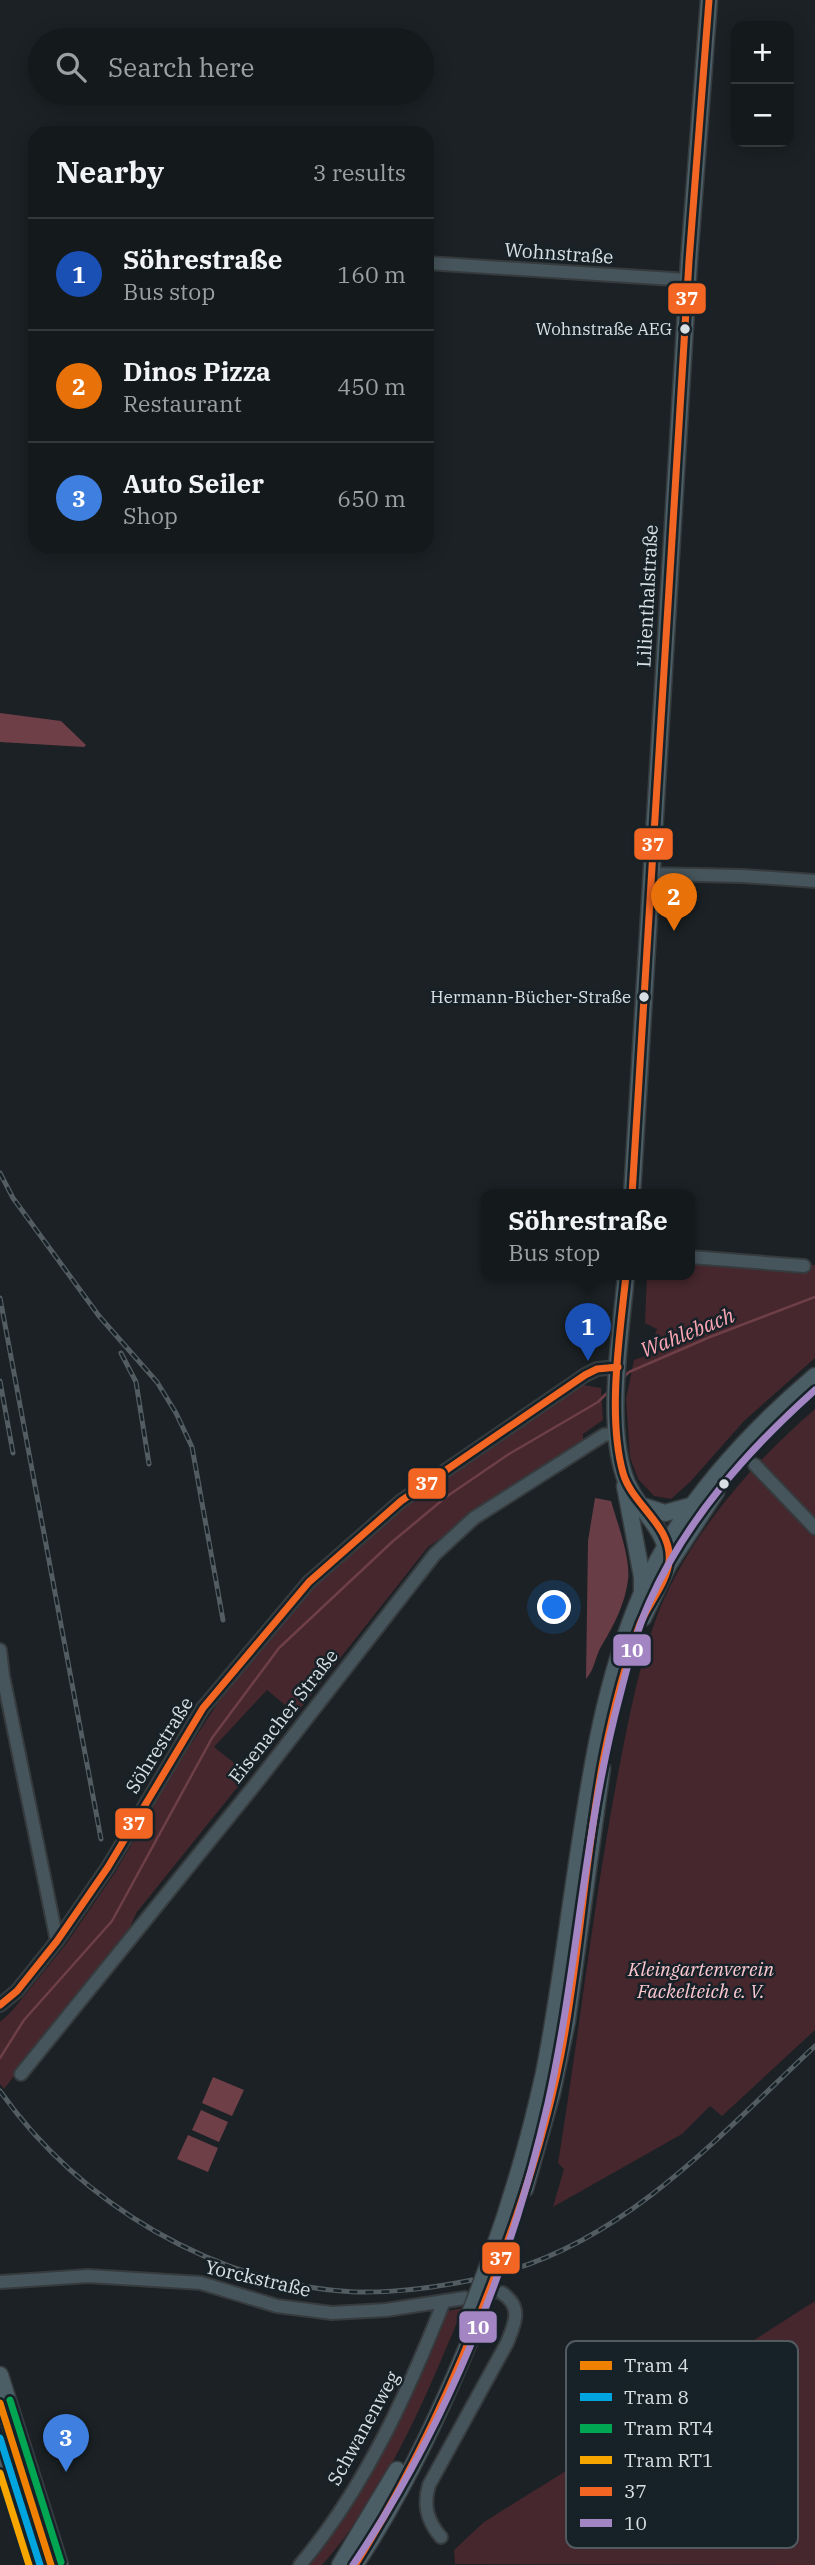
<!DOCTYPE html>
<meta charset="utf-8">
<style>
:root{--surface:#14191b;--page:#212628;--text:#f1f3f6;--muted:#9da0a3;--line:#33383a;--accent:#7c3aed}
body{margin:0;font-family:"IBM Plex Serif",serif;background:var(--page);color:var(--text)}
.controls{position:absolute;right:21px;top:21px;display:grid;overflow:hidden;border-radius:14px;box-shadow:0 4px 18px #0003}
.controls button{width:63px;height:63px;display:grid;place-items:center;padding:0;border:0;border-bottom:2px solid var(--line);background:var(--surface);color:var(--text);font:35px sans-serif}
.you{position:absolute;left:555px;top:1608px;width:24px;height:24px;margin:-18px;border:5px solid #fff;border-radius:50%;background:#1a73e8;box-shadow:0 0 0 10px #1a73e833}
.badge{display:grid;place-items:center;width:46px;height:46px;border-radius:50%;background:var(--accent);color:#fff;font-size:23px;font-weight:700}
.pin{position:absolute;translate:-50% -58px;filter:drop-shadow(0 2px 4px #0008)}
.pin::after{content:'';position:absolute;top:37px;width:24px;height:21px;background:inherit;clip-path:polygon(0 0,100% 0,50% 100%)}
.popup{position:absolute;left:481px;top:1189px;width:214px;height:91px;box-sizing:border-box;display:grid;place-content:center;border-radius:14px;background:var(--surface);filter:drop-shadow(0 2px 5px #0005);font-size:23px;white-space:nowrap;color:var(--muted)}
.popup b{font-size:26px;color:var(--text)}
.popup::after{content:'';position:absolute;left:50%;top:100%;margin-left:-14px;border:14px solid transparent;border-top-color:var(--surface)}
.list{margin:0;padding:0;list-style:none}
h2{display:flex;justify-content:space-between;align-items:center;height:91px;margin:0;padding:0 28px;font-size:30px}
h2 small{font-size:23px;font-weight:400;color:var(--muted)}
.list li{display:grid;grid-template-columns:46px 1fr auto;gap:21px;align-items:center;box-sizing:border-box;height:112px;padding:0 28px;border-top:2px solid var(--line)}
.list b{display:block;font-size:26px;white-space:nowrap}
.list p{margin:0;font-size:23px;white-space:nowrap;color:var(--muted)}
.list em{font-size:23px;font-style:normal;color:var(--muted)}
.icon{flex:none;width:38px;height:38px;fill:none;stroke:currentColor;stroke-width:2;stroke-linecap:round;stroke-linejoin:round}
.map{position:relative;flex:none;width:815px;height:2565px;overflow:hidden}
.search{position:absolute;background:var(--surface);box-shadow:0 4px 18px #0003;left:28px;top:28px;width:406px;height:77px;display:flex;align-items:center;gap:18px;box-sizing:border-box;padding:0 24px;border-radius:38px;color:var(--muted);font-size:26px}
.panel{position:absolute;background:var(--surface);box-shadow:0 4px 18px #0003;left:28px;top:126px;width:406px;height:427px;border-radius:21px}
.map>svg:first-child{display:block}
</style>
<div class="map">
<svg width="815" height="2565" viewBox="0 0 815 2565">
<rect width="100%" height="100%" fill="#1b2124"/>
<path fill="#45272d" d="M690 1259 815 1265V1358L744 1421 691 1481 671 1499 654 1496 638 1479 630 1457 626 1399 634 1360 648 1355 657 1329 645 1323 647 1275H690Z
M583 1385 601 1388 603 1420 583 1434V1440L428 1547 296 1714 267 1690 214 1747 248 1774 137 1912 127 1933 4 2089 0 2084V2022L11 2012 66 1944 116 1871 174 1770 219 1701 311 1588 402 1506Z
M815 1409V2030L722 2116 710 2106 682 2134 553 2207 564 2169 558 2163C579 2035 593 1906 617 1779 627 1727 637 1674 654 1624 683 1542 750 1465 815 1409Z
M815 2301V2565L455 2564 454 2550 484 2522 611 2443 626 2422Z
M463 2308C426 2397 387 2492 322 2565H309C368 2488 410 2400 448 2311Z"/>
<path fill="#693d46" d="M595 1498 611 1501C617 1522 631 1559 628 1580 625 1604 614 1625 602 1645 595 1656 595 1669 586 1679L588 1541Z"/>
<path fill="#6f3f48" d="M0 713 61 721 86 745 84 747 0 742Z
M213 2077 244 2090 232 2116 202 2103Z
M201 2110 228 2122 219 2142 192 2130Z
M188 2135 218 2148 208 2172 177 2159Z"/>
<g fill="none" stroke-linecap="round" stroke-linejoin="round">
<path stroke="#6f3f48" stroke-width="2.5" d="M622 1379 629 1372 710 1337 815 1297
M0 2058 24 2020 112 1921 212 1738 279 1648 392 1542 446 1497 509 1454 598 1402 610 1390"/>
<path stroke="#383e41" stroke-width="12" stroke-dasharray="12 6" stroke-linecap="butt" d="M469 2297 502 2293"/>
<defs>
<path id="minor" d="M427 263 688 280
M652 874 743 876 815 881
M690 1257 804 1266
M755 1465 815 1528
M0 1650 3 1676 57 1941
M0 2005 17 1991 57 1941 108 1867 203 1708 309 1582 401 1501 585 1375 597 1369 618 1367
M21 2074 254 1786 435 1554 474 1518 604 1435 618 1433
M0 2282 88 2276 201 2283 277 2306 332 2313 386 2310 465 2298
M441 2537C427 2521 423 2505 429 2485L507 2343C515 2323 523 2307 502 2293
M300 2565C364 2489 408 2393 444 2301"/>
<path id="major" d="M632 1195 689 261 709 0
M626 1275C621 1333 606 1419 624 1475 633 1505 662 1523 668 1555
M625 1486 642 1577V1591
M643 1506 665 1513 694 1505
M643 1618 669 1564 716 1492
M525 2189 552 2093 567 2021 602 1768
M490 2260C512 2199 530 2137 544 2073 556 2013 564 1951 573 1890 588 1790 601 1687 642 1593 677 1510 747 1434 815 1376
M0 2375 60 2565
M0 2444 39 2565
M340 2565 397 2470
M355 2565C407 2487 446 2400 481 2313"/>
</defs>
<use href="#minor" stroke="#363b3e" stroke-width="16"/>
<use href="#major" stroke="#363b3e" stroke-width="19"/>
<use href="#minor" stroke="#46545b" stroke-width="12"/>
<use href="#major" stroke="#4b5d65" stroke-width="16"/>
<defs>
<path id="rail" d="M0 1173 13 1198 99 1316 157 1382 176 1413 192 1447 223 1620
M0 1298 101 1839
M121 1353 136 1382 149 1464
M0 1381 13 1453
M0 2091C80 2204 215 2285 355 2292 395 2293 433 2288 472 2280
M511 2270C634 2233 724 2131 815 2046"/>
</defs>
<use href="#rail" stroke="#535c60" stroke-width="5"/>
<use href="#rail" stroke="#172228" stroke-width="2.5" stroke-dasharray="8" stroke-linecap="butt"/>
<defs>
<path id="major-bridge" d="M469 2316 490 2260"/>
</defs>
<use href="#major-bridge" stroke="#363b3e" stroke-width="19" stroke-linecap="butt"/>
<use href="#major-bridge" stroke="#4b5d65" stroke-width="16"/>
<defs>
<path id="bus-1" d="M632 1195 689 261 709 0
M0 2005 17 1991 57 1941 108 1867 203 1708 309 1582 401 1501 585 1375 597 1369 618 1367
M0 2411 48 2565
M355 2565C411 2476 455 2381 492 2283 521 2208 546 2132 561 2054 580 1955 585 1854 604 1756 613 1711 624 1666 640 1624 648 1604 667 1583 669 1562 673 1526 632 1505 623 1473 607 1415 620 1334 626 1275"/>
<path id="bus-2" d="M353 2565C446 2427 511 2265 548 2103 578 1968 584 1829 620 1695 628 1664 636 1632 649 1603 686 1519 748 1450 815 1390"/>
</defs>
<use href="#bus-1" stroke="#172228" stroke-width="12"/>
<use href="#bus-2" stroke="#172228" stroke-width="12"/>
<use href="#bus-1" stroke="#f26522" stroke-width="7"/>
<use href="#bus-2" stroke="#a285c2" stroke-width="7"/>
<defs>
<path id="tram-1" d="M0 2403 51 2565"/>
<path id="tram-2" d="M0 2438 40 2565"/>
<path id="tram-3" d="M10 2400 61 2562"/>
<path id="tram-4" d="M0 2473 29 2565"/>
</defs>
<use href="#tram-1" stroke="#172228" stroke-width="12"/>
<use href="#tram-2" stroke="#172228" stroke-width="12"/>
<use href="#tram-3" stroke="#172228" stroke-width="12"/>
<use href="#tram-4" stroke="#172228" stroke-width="12"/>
<use href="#tram-1" stroke="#f08100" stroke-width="7"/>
<use href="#tram-2" stroke="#00a5df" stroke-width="7"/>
<use href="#tram-3" stroke="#00a651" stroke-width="7"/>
<use href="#tram-4" stroke="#f7a600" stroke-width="7"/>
</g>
<g fill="#d9e0e4" stroke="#172228" stroke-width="2.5">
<circle cx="685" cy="329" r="6"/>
<circle cx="644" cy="997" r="6"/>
<circle cx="724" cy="1484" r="6"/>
</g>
<g text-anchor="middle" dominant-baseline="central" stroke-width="5" stroke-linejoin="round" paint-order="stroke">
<g font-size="17" fill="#d9e0e4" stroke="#172228" text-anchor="end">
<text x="672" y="329">Wohnstraße AEG</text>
<text x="631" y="997">Hermann-Bücher-Straße</text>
</g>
<g font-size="19" fill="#d9e0e4" stroke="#172228">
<text transform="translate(559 253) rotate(4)">Wohnstraße</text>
<text transform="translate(647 596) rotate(-87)">Lilienthalstraße</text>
<text transform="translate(283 1716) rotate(-52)">Eisenacher Straße</text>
<text transform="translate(159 1745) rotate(-58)">Söhrestraße</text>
<text transform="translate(258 2278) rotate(13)">Yorckstraße</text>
<text transform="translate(363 2428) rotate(-61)">Schwanenweg</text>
</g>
<g font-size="19" font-style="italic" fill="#fec8d0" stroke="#172228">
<text x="701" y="1969">Kleingartenverein<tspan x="701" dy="22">Fackelteich e. V.</tspan></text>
</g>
<g font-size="21" font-style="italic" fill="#fca6b4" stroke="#172228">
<text transform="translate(687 1332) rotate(-22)">Wahlebach</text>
</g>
</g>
<rect x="566" y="2341" width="232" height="207" rx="10" fill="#172228" stroke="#515b60" stroke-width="2"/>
<rect x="580" y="2361" width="32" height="9" fill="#f08100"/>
<rect x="580" y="2393" width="32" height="8" fill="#00a5df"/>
<rect x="580" y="2424" width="32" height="9" fill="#00a651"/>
<rect x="580" y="2456" width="32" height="8" fill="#f7a600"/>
<rect x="580" y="2487" width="32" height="9" fill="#f26522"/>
<rect x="580" y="2519" width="32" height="8" fill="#a285c2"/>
<g font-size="19" fill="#d9e0e4">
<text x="624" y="2372">Tram 4</text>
<text x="624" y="2404">Tram 8</text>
<text x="624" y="2435">Tram RT4</text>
<text x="624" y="2467">Tram RT1</text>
<text x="624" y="2498">37</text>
<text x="624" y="2530">10</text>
</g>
<g stroke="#172228" stroke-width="2.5">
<rect x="667" y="282" width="40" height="33" rx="7" fill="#f26522"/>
<rect x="633" y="827" width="41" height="34" rx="7" fill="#f26522"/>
<rect x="407" y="1467" width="40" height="33" rx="7" fill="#f26522"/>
<rect x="612" y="1633" width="40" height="34" rx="7" fill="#a285c2"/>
<rect x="114" y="1807" width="40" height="33" rx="7" fill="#f26522"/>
<rect x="481" y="2241" width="40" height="34" rx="7" fill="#f26522"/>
<rect x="458" y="2310" width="40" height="34" rx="7" fill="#a285c2"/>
</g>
<g font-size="19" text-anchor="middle" font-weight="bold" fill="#fff">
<text x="687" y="305">37</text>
<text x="653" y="851">37</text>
<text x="427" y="1490">37</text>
<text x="632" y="1657">10</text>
<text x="134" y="1830">37</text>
<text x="501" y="2265">37</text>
<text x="478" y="2334">10</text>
</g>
</svg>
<div class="controls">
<button>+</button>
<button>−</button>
</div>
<div class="you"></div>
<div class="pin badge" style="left:588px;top:1361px;background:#1a4fb4">1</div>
<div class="popup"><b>Söhrestraße</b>Bus stop</div>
<div class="pin badge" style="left:674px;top:931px;background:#e8710a">2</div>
<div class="pin badge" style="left:66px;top:2472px;background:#3f7fe0">3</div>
<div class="search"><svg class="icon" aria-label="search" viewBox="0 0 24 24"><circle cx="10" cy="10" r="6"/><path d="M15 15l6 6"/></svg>Search here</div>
<section class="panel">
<h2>Nearby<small>3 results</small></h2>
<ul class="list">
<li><span class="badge" style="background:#1a4fb4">1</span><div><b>Söhrestraße</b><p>Bus stop</p></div><em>160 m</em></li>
<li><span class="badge" style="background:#e8710a">2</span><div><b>Dinos Pizza</b><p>Restaurant</p></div><em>450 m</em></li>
<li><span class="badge" style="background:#3f7fe0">3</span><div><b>Auto Seiler</b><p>Shop</p></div><em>650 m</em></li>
</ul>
</section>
</div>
